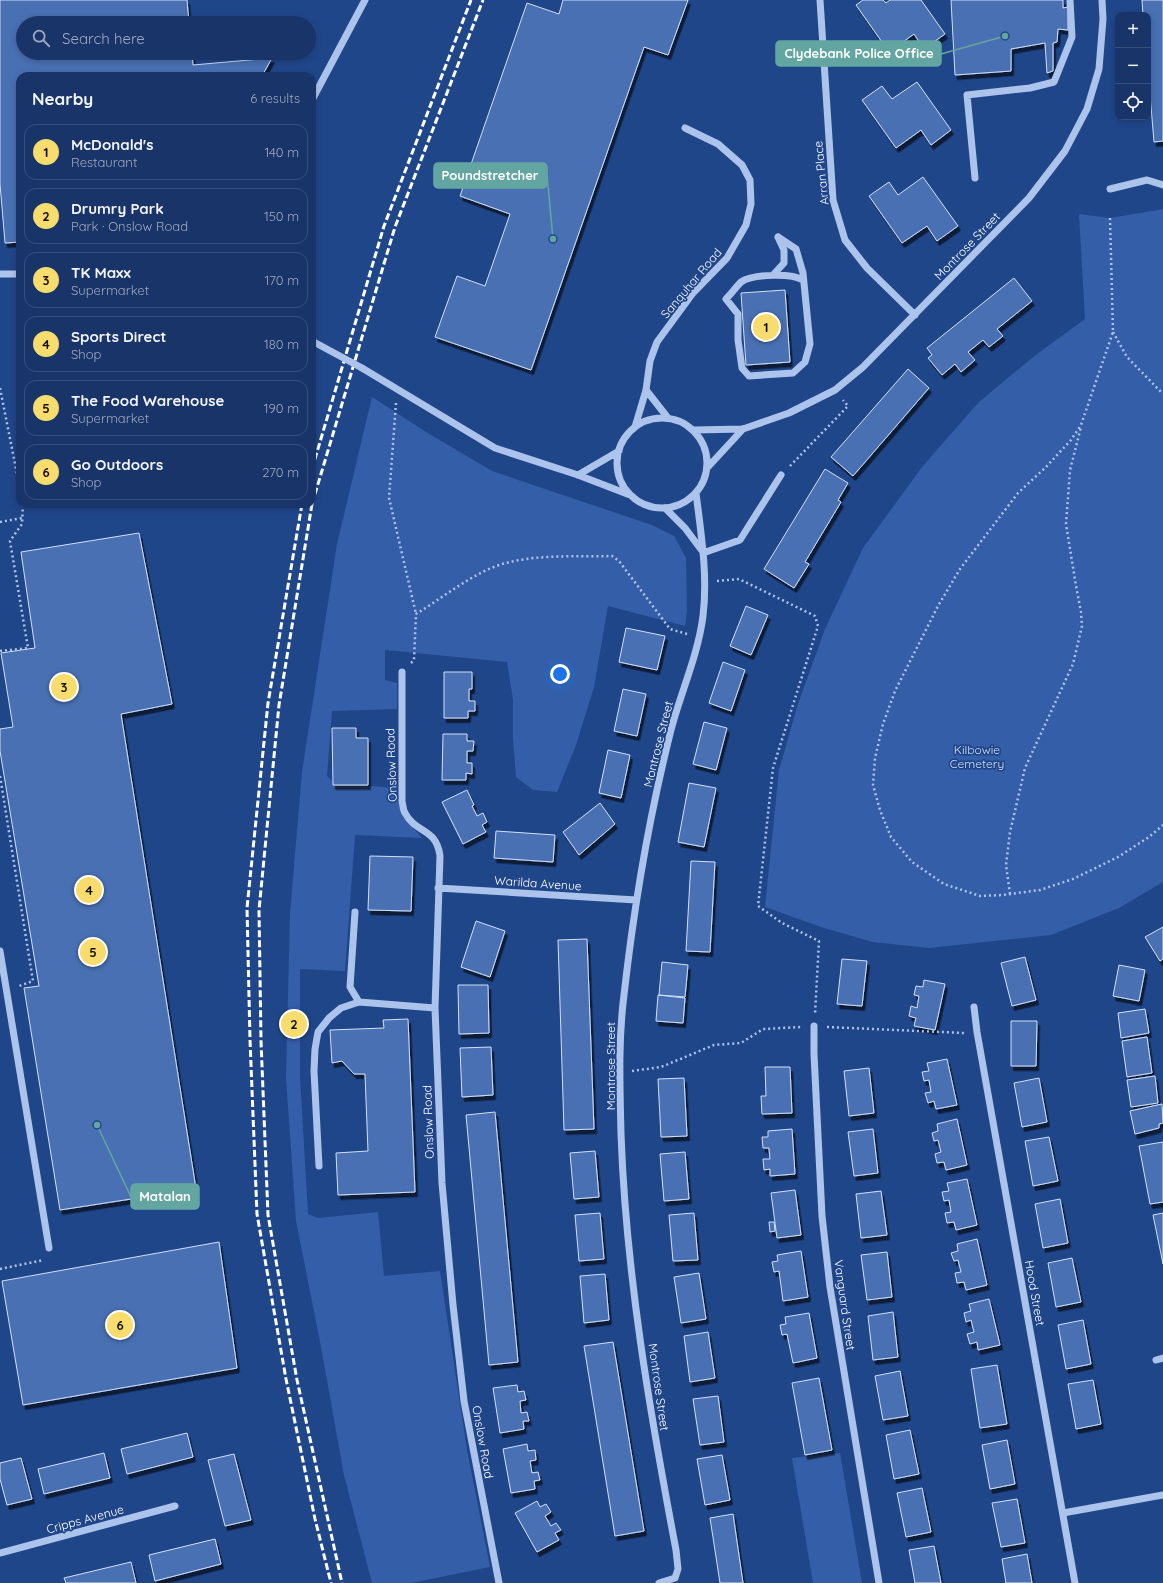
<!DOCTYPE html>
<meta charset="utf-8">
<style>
:root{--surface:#183468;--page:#253f71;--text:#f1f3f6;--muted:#9faac0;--line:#364f7c;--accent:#f8dc6d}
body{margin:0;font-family:Quicksand,sans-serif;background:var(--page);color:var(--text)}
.controls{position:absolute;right:12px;top:12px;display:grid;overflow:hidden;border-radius:8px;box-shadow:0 2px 6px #0003}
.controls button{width:36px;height:36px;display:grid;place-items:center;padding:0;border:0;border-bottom:1px solid var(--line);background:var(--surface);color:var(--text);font:20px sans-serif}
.you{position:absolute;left:560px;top:674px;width:14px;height:14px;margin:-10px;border:3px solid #fff;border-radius:50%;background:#1a73e8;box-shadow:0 0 0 6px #1a73e833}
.badge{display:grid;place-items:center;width:26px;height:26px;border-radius:50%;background:var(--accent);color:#111;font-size:13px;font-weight:700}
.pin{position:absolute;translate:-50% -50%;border:2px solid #fff;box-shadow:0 1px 4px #0006}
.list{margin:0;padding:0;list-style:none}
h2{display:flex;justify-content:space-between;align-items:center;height:52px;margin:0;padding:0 16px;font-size:17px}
h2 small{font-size:13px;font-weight:400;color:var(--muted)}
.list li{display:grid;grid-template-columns:26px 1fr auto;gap:12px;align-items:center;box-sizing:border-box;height:56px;margin:0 8px 8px;padding:0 8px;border:1px solid var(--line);border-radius:12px}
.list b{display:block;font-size:15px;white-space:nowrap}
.list p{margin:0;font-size:13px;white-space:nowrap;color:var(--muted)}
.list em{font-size:13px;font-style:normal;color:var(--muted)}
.icon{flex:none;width:22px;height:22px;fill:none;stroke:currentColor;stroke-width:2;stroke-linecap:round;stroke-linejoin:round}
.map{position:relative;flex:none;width:1163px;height:1583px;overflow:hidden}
.search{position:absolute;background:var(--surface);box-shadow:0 2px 6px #0003;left:16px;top:16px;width:300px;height:44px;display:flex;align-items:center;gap:10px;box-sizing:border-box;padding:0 14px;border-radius:22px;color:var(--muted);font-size:15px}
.panel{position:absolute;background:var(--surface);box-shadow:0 2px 6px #0003;left:16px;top:72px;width:300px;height:436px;border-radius:12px}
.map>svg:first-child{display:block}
</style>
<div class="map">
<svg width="1163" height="1583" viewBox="0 0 1163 1583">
<defs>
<filter id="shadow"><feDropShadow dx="2.5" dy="4.5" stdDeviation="0" flood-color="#0009"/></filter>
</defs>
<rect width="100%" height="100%" fill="#20468a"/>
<path fill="#345ea8" d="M1163 209V882L1119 908 1051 935 929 948 873 942 824 928 765 907 779 770 798 704 825 629 863 548 922 467 979 402 1033 357 1085 319 1079 214 1110 218Z
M372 397 426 432 492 471 652 525 674 536 686 558 687 611 685 626 608 606 594 687 576 745 557 792 533 790 516 777 513 739V700L507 662 385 650V680L397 683V709L332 711 327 776 335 783 394 788 403 816 422 838 355 835 345 971 300 969V1077L308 1214 318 1218 378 1212 384 1276 440 1271 467 1450 490 1567 411 1583H372L344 1475 321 1347 296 1221 286 1078 290 913 302 772 337 544Z
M840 1453 862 1583H813L792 1458Z"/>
<path fill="#496fb2" stroke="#d1e0f8" filter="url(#shadow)" d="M0 0H187L189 23H23V53H192L193 65 272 58 262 76H20V242L5 243 0 184Z
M563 0H688L668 55 644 47 531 370 435 337 457 276 485 286 510 214 460 196 527 3 559 14Z
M863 0H883L886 3 890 0H921L945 34 924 49 914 34 889 52 856 5Z
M951 0H1063V8L1068 7V30L1058 29 1057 42 1053 43V71L1047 73 1045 43 1011 49V71L955 75Z
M1142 0H1163V141L1154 142 1148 70V15H1143Z
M917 82 951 130 931 145 921 130 896 148 862 100 882 86 892 99Z
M923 177 958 226 937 241 927 226 902 243 869 196 889 182 898 195Z
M1014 278 1032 301 997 329 1003 336 989 347 983 340 968 352 975 360 961 372 955 364 942 375 928 358 932 355 927 348Z
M785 290 790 362 746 365 741 293Z
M908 369 929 388 853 476 831 457Z
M825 469 848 483 838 500 841 502 805 562 809 564 794 588 764 569Z
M139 533 172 704 121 714 196 1189 60 1210 24 988 39 986 0 751V729L13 727 1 653 35 648 21 552Z
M746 606 768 615 751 655 730 646Z
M626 628 665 636 657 670 619 662Z
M723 662 745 670 731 711 709 703Z
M444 672H472V689H469V701H475V711H468V718H444Z
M623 689 646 694 637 736 614 731Z
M704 722 727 728 716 770 693 764Z
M332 728H356V738H368V785H333Z
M443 734H467V741H474L473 751H467V763H472V774L466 773V780H442Z
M608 750 630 755 621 798 599 793Z
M689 783 716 788 704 847 678 842Z
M467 790 474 805 472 806 477 816 483 813 487 822 482 825 486 832 463 844 442 802Z
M600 803 615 824 579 855 563 832Z
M496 831 555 835 553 862 494 858Z
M370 856 413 857 411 911 368 910Z
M691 861 715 862 710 952 686 951Z
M476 921 505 931 490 977 461 967Z
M1163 927V959L1160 961 1145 937Z
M587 939 594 1129 564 1130 558 940Z
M1025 957 1036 1000 1012 1006 1001 963Z
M842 959 867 961 862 1006 837 1004Z
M662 962 688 965 685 997 659 995Z
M1119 965 1145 970 1139 1001 1113 996Z
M924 980 945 984 935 1030 914 1026 916 1018 909 1016 911 1006 917 1008 919 996 914 995 916 986 923 987Z
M458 985H488L489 1033 459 1034Z
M658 995 685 998 683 1023 656 1021Z
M1145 1009 1149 1033 1121 1038 1118 1013Z
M408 1019 415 1192 338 1195 336 1153 368 1151 365 1074H354L342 1061 332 1063 330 1030 384 1028 383 1020Z
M1011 1021H1037L1036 1066H1011Z
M1147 1037 1152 1073 1127 1077 1122 1041Z
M491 1047 493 1095 462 1097 460 1048Z
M947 1059 957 1105 936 1109 934 1101 928 1103 925 1093 931 1092 929 1080 924 1081 922 1072 929 1071 927 1063Z
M765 1067H790L792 1113 762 1114 761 1096H766Z
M869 1068 874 1113 849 1116 844 1071Z
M1155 1076 1158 1103 1131 1107 1127 1080Z
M684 1078 687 1136 661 1137 658 1079Z
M1039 1078 1047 1122 1022 1127 1014 1083Z
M1162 1104 1163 1123 1159 1124V1128L1135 1134 1130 1111Z
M495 1112 518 1362 489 1365 466 1115Z
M957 1119 967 1165 946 1170 944 1162 937 1163 935 1154 941 1152 938 1140 934 1141 932 1133 938 1131 937 1124Z
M792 1129 795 1174 770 1176V1169L764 1170 763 1159H770L769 1148H763L762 1137H768V1131Z
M873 1129 878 1173 854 1176 848 1132Z
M1049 1137 1058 1181 1033 1186 1025 1141Z
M1163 1142V1202L1150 1204 1139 1146Z
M595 1151 599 1197 574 1199 570 1153Z
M685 1152 689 1199 664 1201 660 1154Z
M967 1179 977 1225 956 1230 954 1222 947 1223 945 1213 951 1212 949 1200 944 1201 942 1192 949 1191 947 1183Z
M795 1190 801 1235 777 1238 771 1193Z
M881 1191 887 1235 861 1238 856 1194Z
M1060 1199 1068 1243 1043 1248 1035 1204Z
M600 1213 604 1259 579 1261 575 1215Z
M694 1213 698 1260 673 1261 669 1215Z
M1163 1213V1264L1153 1215Z
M769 1222H774L775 1231 770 1232Z
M977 1239 987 1285 966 1290 964 1282 957 1283 955 1273 961 1272 958 1260 954 1261 951 1253 958 1251 957 1244Z
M219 1242 237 1368 23 1405 2 1281Z
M801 1251 808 1297 783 1301 779 1271 774 1272 772 1262 778 1261 777 1255Z
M887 1252 892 1297 867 1300 861 1255Z
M1072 1258 1081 1302 1056 1307 1048 1263Z
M699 1273 706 1319 681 1323 674 1277Z
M605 1274 609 1320 584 1323 580 1276Z
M989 1299 1000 1345 978 1350 977 1342 970 1344 967 1334 974 1332 971 1320 966 1322 964 1313 971 1311 969 1304Z
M893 1312 898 1357 873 1360 868 1316Z
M809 1313 817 1358 793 1363 787 1334 782 1335 780 1325 786 1324 785 1317Z
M1083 1320 1091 1364 1066 1369 1058 1325Z
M708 1332 715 1378 690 1382 684 1336Z
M613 1342 644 1531 615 1536 584 1346Z
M997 1365 1007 1424 980 1428 971 1369Z
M900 1371 908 1416 883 1420 875 1376Z
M819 1378 832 1450 805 1455 792 1383Z
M1093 1380 1101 1424 1076 1429 1068 1384Z
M517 1385 518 1392 524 1391 526 1400 520 1401 521 1413 527 1412 529 1421H523L524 1429 500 1433 493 1388Z
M718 1396 724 1442 700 1445 693 1399Z
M910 1430 919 1474 894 1479 886 1435Z
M187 1433 193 1457 127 1474 121 1449Z
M1007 1440 1015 1484 990 1489 982 1445Z
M527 1444 528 1451 535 1450 536 1460 530 1461 532 1473 538 1472 540 1480 534 1481 535 1489 511 1493 503 1449Z
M104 1453 110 1478 44 1494 38 1469Z
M234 1454 251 1520 225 1526 208 1460Z
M722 1455 730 1500 705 1505 697 1459Z
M21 1458 32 1499 7 1505 0 1479V1463Z
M922 1488 931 1532 906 1537 897 1493Z
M1017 1499 1025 1543 1001 1547 992 1503Z
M537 1501 540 1507 546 1504 551 1512 545 1516 551 1526 556 1523 561 1530 555 1533 559 1540 537 1552 515 1513Z
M733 1514 743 1583H720L710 1518Z
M215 1539 221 1564 155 1581 149 1555Z
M934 1546 941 1583H915L909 1550Z
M1027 1554 1032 1583H1006L1002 1559Z
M131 1562 136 1583H66L64 1578Z"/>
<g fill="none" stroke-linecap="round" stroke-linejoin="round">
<path stroke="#acc4eb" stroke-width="2.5" stroke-dasharray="2 3" stroke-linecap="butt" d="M1110 218 1113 332 1081 425 1071 440 1046 467 1018 493 960 569 938 606 895 691 883 724 875 758 873 785 880 810 891 837 912 862 944 884 980 896 1003 895 1040 890 1073 879 1118 857 1149 837 1163 825
M1113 332 1127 357 1163 394
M0 388 20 489
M396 403 389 498 416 614
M790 466 848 406 843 400
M0 522 22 518
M717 581 739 579 815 616 818 626 773 768 758 906 782 923 819 941 815 1014
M0 651 28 648 10 541 22 524 23 504
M411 663 414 660 416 614C444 597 475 571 506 563 540 554 578 557 612 556L619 561 670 629 687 634
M0 776 33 981 19 986
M1010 894 1006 865 1010 832 1025 768 1073 664 1082 626 1081 612 1076 586 1066 524 1070 470 1081 427
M827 1027 964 1033
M632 1071 661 1067 714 1045 741 1043 763 1029 802 1027
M0 1269 44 1260"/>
<path stroke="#acc4eb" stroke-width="7" d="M820 0 833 200 845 240 867 268 915 315
M312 100 365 0
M975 178 967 95 1030 88 1054 82 1072 37 1070 0
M1110 189 1147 180 1163 185
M778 237 796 249 803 273 810 344 805 362 793 373 749 376 742 368 738 340V314L726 299C731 294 736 287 741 282 753 274 791 273 803 280
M0 274H20
M773 275 784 263V250L778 237
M362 368 495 448 578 475 630 495
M646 390 668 418
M617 463a45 45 0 1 1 90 0a45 45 0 1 1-90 0Z
M635 427 646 390 650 361 657 342 693 293 727 258 746 225 751 204 750 180 742 165 718 144 685 128
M694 430 743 429 789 413 835 390 863 367 1029 198 1065 151 1087 109 1099 69 1103 19 1102 0
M708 467 743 429
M578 475 619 451
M665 508 685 528 703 552
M703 553 740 540 781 475
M402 672V801C403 805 403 810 405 813 416 834 436 827 440 856L435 1008 442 1183 453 1305 464 1401 499 1583
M438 888 636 900
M355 912 350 987 359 1002 435 1008
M0 951 49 1248
M974 1007 977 1032 1075 1583
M814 1026V1054L822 1216 830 1287 879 1583
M319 1166 314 1071 315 1049 318 1032 329 1018 341 1008 359 1002
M1156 1360 1163 1358
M1063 1513 1163 1495
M0 1553 175 1506
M675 1578 678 1569 676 1550C650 1413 626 1274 621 1134 620 1088 618 1041 624 995 634 906 649 817 671 730 681 692 698 655 703 616 708 575 701 534 696 493
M659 1583 675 1578"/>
<path stroke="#fff" stroke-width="3" stroke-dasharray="7 3" stroke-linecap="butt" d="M312 469 384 226 471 0
M302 504 268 703 247 908 250 1040 257 1214 286 1379 315 1519 331 1583
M312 504 279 705 259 910 261 1041 268 1215 297 1380 342 1583
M312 504 395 227 483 0"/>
<path stroke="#acc4eb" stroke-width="7" d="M312 341 362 368"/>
</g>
<g text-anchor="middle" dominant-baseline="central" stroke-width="3.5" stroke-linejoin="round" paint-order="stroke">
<g font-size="12" fill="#fff" stroke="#20468a">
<text transform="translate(821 173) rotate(-96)">Arran Place</text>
<text transform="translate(967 246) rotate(-46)">Montrose Street</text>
<text transform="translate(691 283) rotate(-50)">Sanquhar Road</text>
<text transform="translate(658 744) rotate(-76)">Montrose Street</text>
<text transform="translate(391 765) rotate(-92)">Onslow Road</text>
<text transform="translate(538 883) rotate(4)">Warilda Avenue</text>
<text transform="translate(610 1066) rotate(-90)">Montrose Street</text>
<text transform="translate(428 1122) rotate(-92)">Onslow Road</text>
<text transform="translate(1035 1293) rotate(80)">Hood Street</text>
<text transform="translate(845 1305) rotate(82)">Vanguard Street</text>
<text transform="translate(659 1387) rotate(82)">Montrose Street</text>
<text transform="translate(483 1442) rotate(80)">Onslow Road</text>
<text transform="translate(85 1519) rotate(-15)">Cripps Avenue</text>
</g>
<g font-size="12" fill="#d1e0f8" stroke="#20468a">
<text x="977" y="749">Kilbowie<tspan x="977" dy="14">Cemetery</tspan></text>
</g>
</g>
<path fill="none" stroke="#63a6a1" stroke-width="1.5" d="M1005 36L941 54M553 239L547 175M97 1125L131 1197"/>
<g fill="#63a6a1" stroke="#20468a" stroke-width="1.5">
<circle cx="1005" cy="36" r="4"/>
<circle cx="553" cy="239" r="4"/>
<circle cx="97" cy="1125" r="4"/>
</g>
<g fill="#63a6a1" stroke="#63a6a1" stroke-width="1.5">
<rect x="776" y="41" width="165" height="25" rx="4"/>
<rect x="434" y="163" width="113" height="25" rx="4"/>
<rect x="131" y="1184" width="68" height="25" rx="4"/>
</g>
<g font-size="13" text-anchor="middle" font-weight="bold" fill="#fff">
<text x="859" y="58">Clydebank Police Office</text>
<text x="490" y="180">Poundstretcher</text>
<text x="165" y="1201">Matalan</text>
</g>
</svg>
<div class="controls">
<button>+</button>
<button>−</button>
<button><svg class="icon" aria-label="locate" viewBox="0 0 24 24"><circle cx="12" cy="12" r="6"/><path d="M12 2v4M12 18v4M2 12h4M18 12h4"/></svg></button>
</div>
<div class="you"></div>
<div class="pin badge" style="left:766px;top:327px">1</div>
<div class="pin badge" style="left:294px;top:1024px">2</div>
<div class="pin badge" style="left:64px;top:687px">3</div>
<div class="pin badge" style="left:89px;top:890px">4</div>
<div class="pin badge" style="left:93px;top:952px">5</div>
<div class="pin badge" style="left:120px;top:1325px">6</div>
<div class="search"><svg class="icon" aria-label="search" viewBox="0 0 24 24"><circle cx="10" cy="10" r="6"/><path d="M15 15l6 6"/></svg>Search here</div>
<section class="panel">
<h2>Nearby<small>6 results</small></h2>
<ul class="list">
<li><span class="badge">1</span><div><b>McDonald's</b><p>Restaurant</p></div><em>140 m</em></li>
<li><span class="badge">2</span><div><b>Drumry Park</b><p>Park · Onslow Road</p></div><em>150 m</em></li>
<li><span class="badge">3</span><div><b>TK Maxx</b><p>Supermarket</p></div><em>170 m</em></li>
<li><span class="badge">4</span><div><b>Sports Direct</b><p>Shop</p></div><em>180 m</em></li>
<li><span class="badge">5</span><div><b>The Food Warehouse</b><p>Supermarket</p></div><em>190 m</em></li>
<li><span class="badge">6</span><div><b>Go Outdoors</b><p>Shop</p></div><em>270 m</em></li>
</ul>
</section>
</div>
